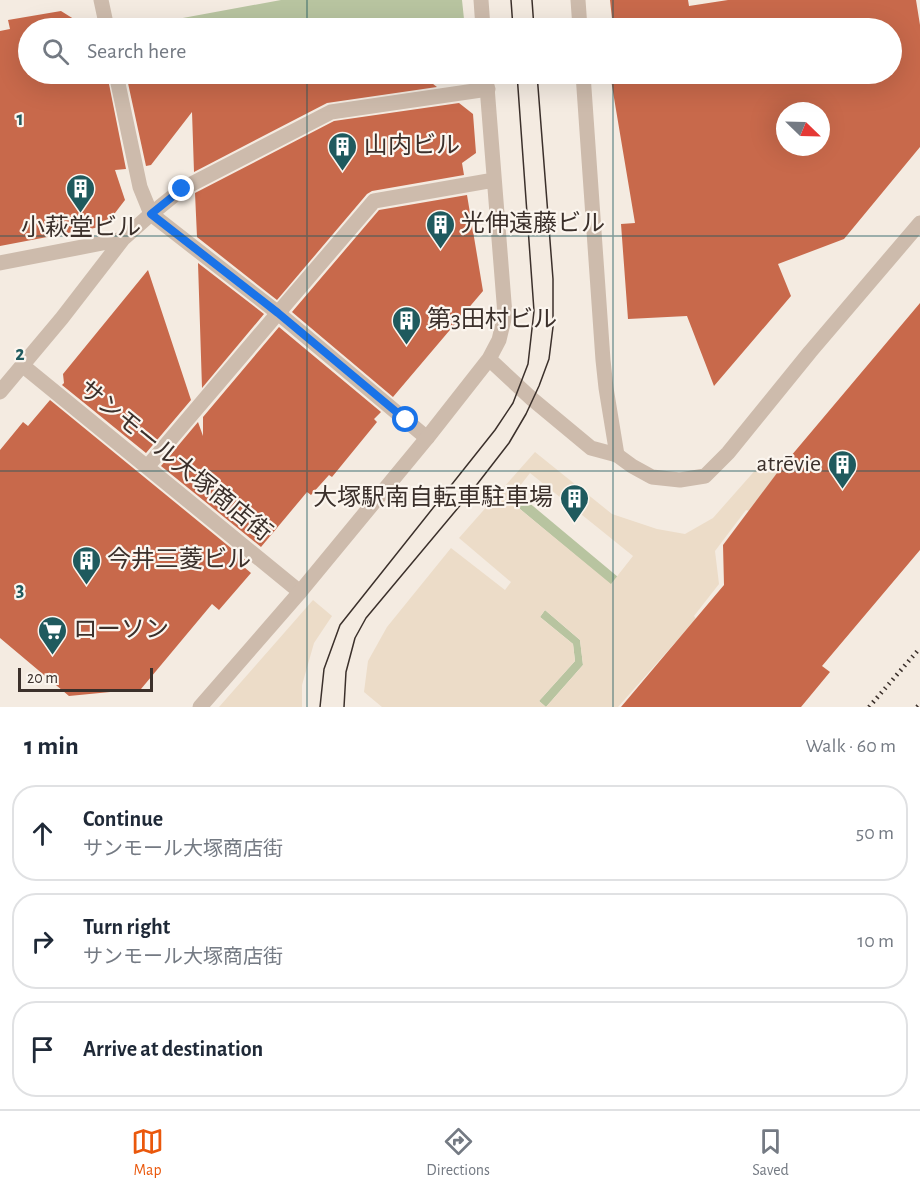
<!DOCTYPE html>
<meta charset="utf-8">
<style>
:root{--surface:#fff;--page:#f6f6f7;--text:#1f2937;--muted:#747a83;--line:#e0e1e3;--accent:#ea580c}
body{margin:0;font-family:"Alegreya Sans","Noto Sans JP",sans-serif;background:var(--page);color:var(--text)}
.compass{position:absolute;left:776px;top:102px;width:54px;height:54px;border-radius:50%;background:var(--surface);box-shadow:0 6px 24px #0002;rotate:113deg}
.scale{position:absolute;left:18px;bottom:15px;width:135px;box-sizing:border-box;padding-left:6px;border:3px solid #3b302b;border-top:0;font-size:16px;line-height:21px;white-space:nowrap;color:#3b302b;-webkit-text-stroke:4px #fbf5ee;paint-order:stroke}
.stop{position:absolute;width:18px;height:18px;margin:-14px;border:4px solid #1a73e8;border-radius:50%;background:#fff}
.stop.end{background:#1a73e8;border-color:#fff;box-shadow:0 2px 6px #0008}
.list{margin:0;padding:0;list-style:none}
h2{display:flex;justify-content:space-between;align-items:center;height:78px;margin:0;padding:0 24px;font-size:26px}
h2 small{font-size:20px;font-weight:400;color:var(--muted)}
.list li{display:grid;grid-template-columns:39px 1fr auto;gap:18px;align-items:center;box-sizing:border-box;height:96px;margin:0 12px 12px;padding:0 12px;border:2px solid var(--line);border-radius:24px}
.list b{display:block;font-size:22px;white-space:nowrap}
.list p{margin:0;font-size:20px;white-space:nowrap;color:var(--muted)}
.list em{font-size:20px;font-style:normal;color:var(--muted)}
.icon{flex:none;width:33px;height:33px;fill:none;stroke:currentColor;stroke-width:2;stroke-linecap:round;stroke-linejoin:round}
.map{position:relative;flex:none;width:920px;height:707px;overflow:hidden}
.search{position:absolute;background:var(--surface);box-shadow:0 6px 24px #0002;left:18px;right:18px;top:18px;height:66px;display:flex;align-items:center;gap:15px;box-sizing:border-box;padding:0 21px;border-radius:33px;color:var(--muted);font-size:22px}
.sheet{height:402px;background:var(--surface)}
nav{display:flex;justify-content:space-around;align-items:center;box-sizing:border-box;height:84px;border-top:2px solid var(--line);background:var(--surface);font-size:16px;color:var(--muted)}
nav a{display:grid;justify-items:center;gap:3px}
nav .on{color:var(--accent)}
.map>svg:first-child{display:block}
</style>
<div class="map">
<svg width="920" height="707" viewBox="0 0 920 707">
<rect width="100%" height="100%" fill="#f4ebe1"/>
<path fill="#b8c4a0" d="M281 0H462L464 19 419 28H162L161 22Z
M515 491 618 577 611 585 508 499Z
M545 610 580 640 583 665 546 707 539 701 575 661 573 644 540 617Z"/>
<path fill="#ecdcc8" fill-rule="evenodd" d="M535 452 612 514 657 529 685 534 713 518 766 458 780 469 749 511 746 510 715 551 719 584 694 616 696 619 618 707H546L583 665 580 640 545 610 540 617 573 644 575 661 539 701 546 707H382L364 692 368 661 387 627 451 548 505 590 511 582 459 538ZM530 473 633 556 611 584 509 500Z
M313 600 332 616 314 643 302 685V707H219Z"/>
<path fill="#c8694b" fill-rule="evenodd" d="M610 0H688L689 6 728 0H916L920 25V147L844 239 778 264 791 296 714 386 687 316 628 319 621 224 635 223 610 74H891V28H613ZM785 111H821V147H785Z
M61 11 85 26 86 28H28V74H107L126 169 115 170 125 200 105 226 0 246V31L10 29 8 20Z
M126 74H443L424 77 437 87 327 103 194 172 192 112 151 165 146 166Z
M459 103 473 114 476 153 462 163 464 175 372 191 367 194 277 300 197 237 195 193 334 121Z
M467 195 483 291 393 397 292 312 379 210Z
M198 263 264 314 202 388Z
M148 270 191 400 146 453 62 385 64 383 63 374Z
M920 303V550L822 666 830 672 801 707H621L724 585 723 545 780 469Z
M279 327 381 412 374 419 377 422 332 477 329 475 311 495 307 492 261 547 161 466 198 422 203 436V417Z
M50 400 248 562 244 567 251 573 219 610 212 604 141 689 69 696 0 638V450L23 422 28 426Z"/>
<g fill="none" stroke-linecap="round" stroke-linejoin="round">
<path stroke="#cdbbac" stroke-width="15" d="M22 365 300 592
M427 438 278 313 151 214 182 189 331 112 488 89
M147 467 278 313"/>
<path stroke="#cdbbac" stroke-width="15" d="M101 0 107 28
M481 0 483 28
M578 0 580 28
M0 263 123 239
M278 313 374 201 494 180
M489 359 532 399 591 448 617 455 606 388 603 360 583 74
M0 392 62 318 123 239 151 214 140 187 116 74
M200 707 300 592 427 438 489 359 499 340 505 315 486 74"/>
<path stroke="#cdbbac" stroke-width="15" d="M617 455 632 466 652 477 680 480 705 476 728 453 810 352 920 223"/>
<path stroke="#3b302b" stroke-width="1.5" d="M511 0 513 28
M532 0 534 28
M320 707 324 669 340 625 495 430 513 403 528 364 534 311 517 74
M344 707 346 672 355 638 366 618 468 496 509 443 526 414 539 386 549 359 553 327V279L537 74"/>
<path stroke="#3b302b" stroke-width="4.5" stroke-dasharray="1.5 4.5" stroke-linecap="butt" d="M869 707 920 648
M917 707 920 704"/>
</g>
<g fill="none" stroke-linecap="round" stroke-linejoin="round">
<path stroke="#1a73e8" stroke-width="8" d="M182 189 151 214 278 313 406 420"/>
</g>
<path fill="none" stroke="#1f5a5e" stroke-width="1.5" stroke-opacity="0.55" d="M307 0V28M613 0V28M307 74V707M613 74V707M0 236H920M0 471H920"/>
<defs>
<symbol id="building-pin" viewBox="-11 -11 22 30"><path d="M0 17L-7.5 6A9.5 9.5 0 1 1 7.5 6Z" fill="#1f5a5e" stroke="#fbf5ee"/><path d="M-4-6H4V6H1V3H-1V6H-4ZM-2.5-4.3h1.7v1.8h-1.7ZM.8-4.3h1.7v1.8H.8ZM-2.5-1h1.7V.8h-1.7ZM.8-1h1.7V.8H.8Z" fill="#fff"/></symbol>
<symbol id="supermarket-pin" viewBox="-11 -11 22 30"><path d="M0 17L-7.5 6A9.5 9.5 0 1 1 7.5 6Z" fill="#1f5a5e" stroke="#fbf5ee"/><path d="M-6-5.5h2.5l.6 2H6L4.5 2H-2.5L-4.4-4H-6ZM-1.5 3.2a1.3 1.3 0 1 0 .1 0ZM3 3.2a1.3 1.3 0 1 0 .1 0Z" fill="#fff"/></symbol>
</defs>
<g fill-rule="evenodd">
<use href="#building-pin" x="326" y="130" width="33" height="45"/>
<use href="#building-pin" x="64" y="172" width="33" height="45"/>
<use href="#building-pin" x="424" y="208" width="33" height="45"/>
<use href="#building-pin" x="390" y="304" width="33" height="45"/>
<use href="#building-pin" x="826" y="448" width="33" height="45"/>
<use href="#building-pin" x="558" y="482" width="33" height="45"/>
<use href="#building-pin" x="70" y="544" width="33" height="45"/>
<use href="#supermarket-pin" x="36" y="614" width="33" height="45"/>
</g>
<g text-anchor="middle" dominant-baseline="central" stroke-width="4.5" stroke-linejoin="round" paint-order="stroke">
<g font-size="24" fill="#3b302b" stroke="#fbf5ee" text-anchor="start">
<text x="364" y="146">山内ビル</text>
<text x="461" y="224">光伸遠藤ビル</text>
<text x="81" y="228" text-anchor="middle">小萩堂ビル</text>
<text x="427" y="320">第3田村ビル</text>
<text x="821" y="464" text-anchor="end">atrēvie</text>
<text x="553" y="498" text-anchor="end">大塚駅南自転車駐車場</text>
<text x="107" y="560">今井三菱ビル</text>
<text x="73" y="630">ローソン</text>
</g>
<g font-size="24" fill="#3b302b" stroke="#fbf5ee">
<text transform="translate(175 461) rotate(39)">サンモール大塚商店街</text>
</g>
</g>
<g font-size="20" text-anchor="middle" font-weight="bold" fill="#1f5a5e" stroke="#fbf5ee" stroke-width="4.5" stroke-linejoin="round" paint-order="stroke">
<text x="20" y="125">1</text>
<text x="20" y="360">2</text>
<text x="20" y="596">3</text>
</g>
</svg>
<svg class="compass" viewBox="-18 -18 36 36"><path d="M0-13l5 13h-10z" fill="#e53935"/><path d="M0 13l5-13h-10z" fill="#747a83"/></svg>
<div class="scale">20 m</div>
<div class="stop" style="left:406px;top:420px"></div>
<div class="stop end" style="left:182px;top:189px"></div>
<div class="search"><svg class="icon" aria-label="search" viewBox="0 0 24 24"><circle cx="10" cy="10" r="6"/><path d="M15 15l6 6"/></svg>Search here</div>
</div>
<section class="sheet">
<h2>1 min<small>Walk · 60 m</small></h2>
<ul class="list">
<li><svg class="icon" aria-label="ahead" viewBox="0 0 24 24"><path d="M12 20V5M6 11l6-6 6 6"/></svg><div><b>Continue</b><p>サンモール大塚商店街</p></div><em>50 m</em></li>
<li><svg class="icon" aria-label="right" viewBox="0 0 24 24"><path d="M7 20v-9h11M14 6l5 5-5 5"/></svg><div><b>Turn right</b><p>サンモール大塚商店街</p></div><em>10 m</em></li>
<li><svg class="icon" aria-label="arrive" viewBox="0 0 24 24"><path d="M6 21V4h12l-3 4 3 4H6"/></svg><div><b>Arrive at destination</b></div></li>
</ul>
</section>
<nav>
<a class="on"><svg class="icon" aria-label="map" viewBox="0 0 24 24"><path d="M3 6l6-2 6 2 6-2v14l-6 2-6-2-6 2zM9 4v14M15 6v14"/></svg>Map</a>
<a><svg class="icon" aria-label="directions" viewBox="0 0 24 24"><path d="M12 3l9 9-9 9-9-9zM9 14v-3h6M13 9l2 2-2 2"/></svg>Directions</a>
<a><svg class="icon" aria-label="saved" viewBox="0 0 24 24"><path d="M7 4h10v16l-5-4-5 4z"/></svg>Saved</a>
</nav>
